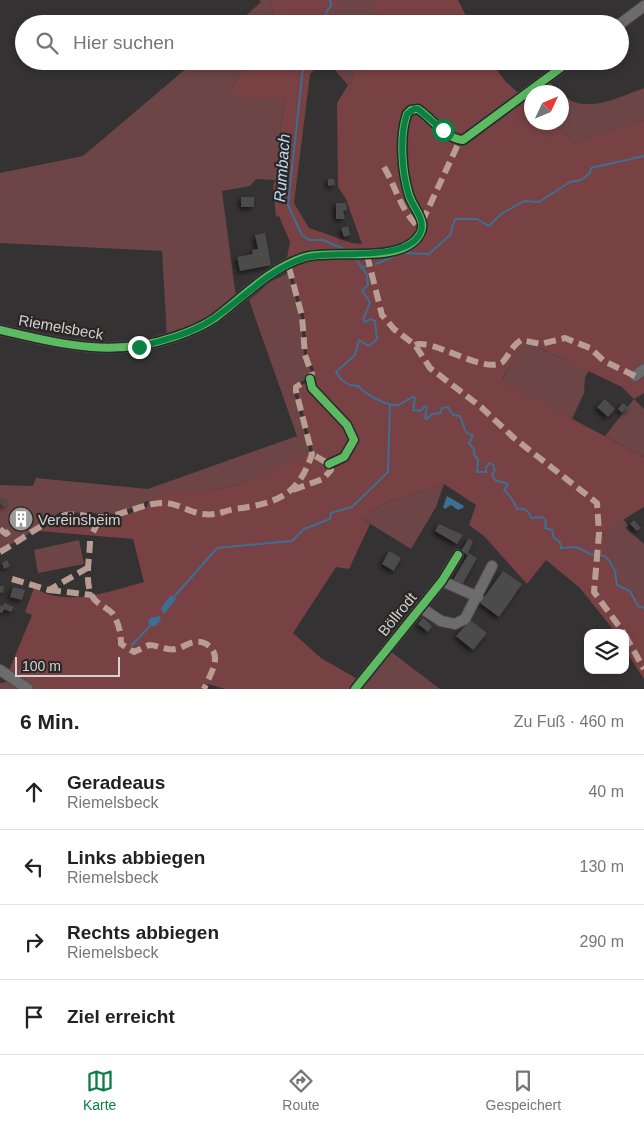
<!DOCTYPE html>
<html lang="de">
<meta charset="utf-8">
<style>
:root{--surface:#fff;--page:#f6f6f6;--text:#222;--muted:#767676;--line:#e0e0e0;--accent:#0b8043}
body{margin:0;font-family:Helvetica,sans-serif;background:var(--page);color:var(--text)}
.controls{position:absolute;right:15px;bottom:15px;display:grid;overflow:hidden;border-radius:10px;box-shadow:0 2px 8px #0003}
.controls button{width:45px;height:45px;display:grid;place-items:center;padding:0;border:0;border-bottom:1px solid var(--line);background:var(--surface);color:var(--text);font:25px sans-serif}
.compass{position:absolute;left:524px;top:85px;width:45px;height:45px;border-radius:50%;background:var(--surface);box-shadow:0 2px 8px #0003;rotate:46deg}
.scale{position:absolute;left:15px;bottom:12px;width:105px;box-sizing:border-box;padding-left:5px;border:2px solid #d4d1d1;border-top:0;font-size:14px;line-height:18px;white-space:nowrap;color:#d4d1d1;-webkit-text-stroke:4px #2b2727;paint-order:stroke}
.stop{position:absolute;width:15px;height:15px;margin:-11px;border:4px solid #0b8043;border-radius:50%;background:#fff}
.stop.end{background:#0b8043;border-color:#fff;box-shadow:0 1px 5px #0008}
.list{margin:0;padding:0;list-style:none}
h2{display:flex;justify-content:space-between;align-items:center;height:65px;margin:0;padding:0 20px;font-size:21px}
h2 small{font-size:16px;font-weight:400;color:var(--muted)}
.list li{display:grid;grid-template-columns:32px 1fr auto;gap:15px;align-items:center;box-sizing:border-box;height:75px;padding:0 20px;border-top:1px solid var(--line)}
.list b{display:block;font-size:19px;white-space:nowrap}
.list p{margin:0;font-size:16px;white-space:nowrap;color:var(--muted)}
.list em{font-size:16px;font-style:normal;color:var(--muted)}
.icon{flex:none;width:28px;height:28px;fill:none;stroke:currentColor;stroke-width:2;stroke-linecap:round;stroke-linejoin:round}
.map{position:relative;flex:none;width:644px;height:689px;overflow:hidden}
.search{position:absolute;background:var(--surface);box-shadow:0 2px 8px #0003;left:15px;right:15px;top:15px;height:55px;display:flex;align-items:center;gap:12px;box-sizing:border-box;padding:0 18px;border-radius:28px;color:var(--muted);font-size:19px}
.sheet{height:365px;background:var(--surface)}
nav{display:flex;justify-content:space-around;align-items:center;box-sizing:border-box;height:70px;border-top:1px solid var(--line);background:var(--surface);font-size:14px;color:var(--muted)}
nav a{display:grid;justify-items:center;gap:2px}
nav .on{color:var(--accent)}
.map>svg:first-child{display:block}
</style>
<div class="map">
<svg width="644" height="689" viewBox="0 0 644 689">
<defs>
<filter id="shadow"><feDropShadow dx="-2.5" dy="2.5" stdDeviation="2.5" flood-color="#0009"/></filter>
</defs>
<rect width="100%" height="100%" fill="#343232"/>
<path fill="#6d4546" d="M259 0H270L273 14 267 24H236L261 2Z
M340 0H377L370 24H331Z
M195 61H247L232 89 284 99 276 180 256 179 250 186 222 191 236 298 214 317 167 338 162 251 0 243V173L83 156Z
M330 61H358L351 84Z
M548 81 560 92H533Z
M644 88V120L575 143 552 123 562 122V94C584 116 619 97 644 88Z
M288 273 301 317 304 355 311 371 308 378 295 385 294 392 310 454 241 484 210 491H170L118 514 60 512 21 539 0 550V485L33 486 36 478 148 489 297 436 249 300 270 282Z
M524 341 589 371 585 377 584 393 572 419 501 382Z
M634 399 644 409V457L605 436Z
M444 484 436 507 411 549 361 518 387 502Z
M623 519 628 525 626 528 644 544V603C633 594 632 589 617 582 617 565 605 551 603 532Z
M79 540 84 564 38 573 34 550Z
M390 651 440 689H362Z
M12 681 23 689H0V683Z"/>
<path fill="#784244" d="M270 0H340L331 24H267L273 14Z
M377 0H458L470 24H370Z
M247 61H324L310 74 294 203 309 228 352 243 362 244 346 199 338 187 337 103 348 85 327 61H330L351 84 358 61H490L506 82 531 104 532 122 552 123 575 143 644 120V393L634 399 622 387 525 341 501 381 644 457V507L603 532C605 551 617 565 617 582 632 589 633 594 644 603V679L625 650V633H616L580 588 546 560 527 584 484 536 469 525 476 505 444 484 387 502 361 518 370 524 349 569 336 567 293 633 321 658 359 680 352 689H225L208 684 205 689H32L8 673 32 615 25 612 34 588C67 608 110 591 144 582L133 539 39 531 60 519 70 517 102 519 118 518 147 507 149 500 170 491H210L241 484 313 452 298 393 301 385 312 381 314 370 307 353 304 315 287 258 290 242 279 216 276 217 273 185 276 180 284 100 237 98 232 89Z"/>
<path fill="#3f6e93" d="M447 496 464 506 463 508 458 510 451 505 445 509 443 507Z
M171 595 176 599 165 613H163L161 608Z
M160 616 161 619 156 626H150L148 622 150 618Z"/>
<g fill="none" stroke-linecap="round" stroke-linejoin="round">
<path stroke="#3f6e93" stroke-width="2" d="M328 24 326 12 331 6 330 0
M313 61 303 68 288 205 302 235 309 240H323L344 249
M402 253 429 254 450 235 455 219H477L489 226 501 214 524 201 539 202 570 182 581 180 590 173 591 168 644 156
M356 259 367 275 368 285 362 291 370 302 363 320 366 322 370 319 375 321 377 339 369 346 359 340 355 355 336 372C341 381 347 386 358 386 365 394 388 407 398 405 403 403 408 399 413 397L415 398 413 410 420 411 425 406 427 407 425 418 427 419 432 414 440 413 442 408 448 407 453 415 460 416 466 432 473 436 469 443 474 449V455L478 459 477 472H486V467L490 463 493 465 495 470 492 475 495 480 508 484 504 490C509 494 515 503 517 509 526 508 528 510 531 518L543 517 546 521 545 528 552 530 554 538 560 542 561 548 577 547 590 554 604 556 609 560 615 571 617 585 630 591 638 606 644 608
M376 264 397 255
M363 268 368 265
M173 598 217 548 292 541 304 529 330 519 331 513 352 507 388 472 390 405
M132 645 151 625"/>
</g>
<path fill="#4c4b4b" filter="url(#shadow)" d="M328 179H334L335 185 328 186Z
M241 197H254V207H241Z
M336 203H346L347 210 343 211 345 219H336Z
M348 226 350 235 344 237 341 228Z
M265 233 271 265 240 271 237 257 253 254 252 250 258 249 255 235Z
M605 399 615 409 608 417 597 407Z
M623 403 630 409 628 411 626 409 622 413 618 409Z
M4 498 8 502 4 507 0 503Z
M20 511 30 521 23 527 13 517Z
M634 520 641 528 637 531 630 524Z
M439 524 463 535 457 544 435 531Z
M469 538 473 541 468 553 477 558 462 585 453 580 468 555 461 551Z
M389 551 401 558 394 571 382 564Z
M7 560 10 566 4 569 2 563Z
M503 571 522 584 499 617 480 603Z
M0 586H4L3 593 0 592Z
M13 587 25 590 22 600 10 597Z
M4 603 14 607 11 612 4 609 2 613 0 612V605L3 606Z
M423 618 432 626 428 632 418 624Z
M470 620 487 633 473 650 456 636Z"/>
<g fill="none" stroke-linecap="round" stroke-linejoin="round">
<defs>
<path id="minor" d="M620 24 644 6
M0 330C61 344 112 358 174 337 189 332 202 327 215 318 244 296 270 268 305 257 334 249 398 264 418 237 421 233 423 227 422 223 420 213 412 205 409 195 402 172 399 137 407 114L411 110 418 109C433 119 444 138 463 140L570 61
M635 376 644 369
M442 581 478 597
M420 607 441 621 455 624 465 619 492 566
M0 670 28 689
M355 689 442 581 458 555"/>
</defs>
<use href="#minor" stroke="#514e4e" stroke-width="12"/>
<use href="#minor" stroke="#6d6c6c" stroke-width="10"/>
<path stroke="#b99d93" stroke-width="6" stroke-dasharray="12 6" stroke-linecap="butt" d="M384 167C397 189 401 213 422 230
M422 222 460 140
M367 255 382 315 394 329 415 345 430 368 481 407 514 438 597 503 599 533 594 592 624 633
M415 345C432 338 482 373 501 363 507 360 510 347 521 340L541 344 565 338 590 348 604 361 635 376
M293 490 323 479 331 470 329 464 312 454
M0 529 6 534 15 527
M93 532 101 517
M90 541C90 557 84 581 92 596 97 605 107 607 113 614 119 623 121 634 121 644L134 652 149 645C158 645 166 651 176 649 182 648 188 643 194 642 199 641 205 642 209 646 223 657 209 676 204 689
M0 552C17 543 45 521 62 516 75 512 90 518 104 517 125 515 145 502 166 503 178 504 190 512 202 514 218 516 222 511 235 509 276 503 298 497 312 454L296 391V387L310 379 312 374 305 355 302 316 288 264
M12 579 49 590 89 567
M49 590 92 595
M625 635 644 669"/>
<defs>
<path id="cycleway" d="M0 330C61 344 112 358 174 337 189 332 202 327 215 318 244 296 270 268 305 257 334 249 398 264 418 237 421 233 423 227 422 223 420 213 412 205 409 195 402 172 399 137 407 114L411 110 418 109C433 119 444 138 463 140L570 61
M310 379 312 388 347 425 354 440 344 457 329 464
M355 689 442 581 458 555"/>
</defs>
<use href="#cycleway" stroke="#2b2727" stroke-width="11"/>
<use href="#cycleway" stroke="#5cba63" stroke-width="8"/>
</g>
<g fill="none" stroke-linecap="round" stroke-linejoin="round">
<path stroke="#0b8043" stroke-width="6" d="M139 347C164 340 191 334 213 319 244 298 268 270 304 258 330 249 410 264 421 231 425 219 413 207 409 196 402 173 399 137 407 114L414 109H418L443 130"/>
</g>
<defs>
<symbol id="building-disc" viewBox="-11 -11 22 22"><circle r="9.5" fill="#9c9999" stroke="#2b2727"/><path d="M-4-6H4V6H1V3H-1V6H-4ZM-2.5-4.3h1.7v1.8h-1.7ZM.8-4.3h1.7v1.8H.8ZM-2.5-1h1.7V.8h-1.7ZM.8-1h1.7V.8H.8Z" fill="#fff"/></symbol>
</defs>
<g fill-rule="evenodd">
<use href="#building-disc" x="7" y="505" width="28" height="28"/>
</g>
<g text-anchor="middle" dominant-baseline="central" stroke-width="4.5" stroke-linejoin="round" paint-order="stroke">
<g font-size="15" fill="#d4d1d1" stroke="#2b2727">
<text transform="translate(61 327) rotate(10)">Riemelsbeck</text>
<text transform="translate(397 614) rotate(-51)">Böllrodt</text>
</g>
<g font-size="15" fill="#d4d1d1" stroke="#2b2727" text-anchor="start">
<text x="38" y="519">Vereinsheim</text>
</g>
<g font-size="16" font-style="italic" fill="#bddaf3" stroke="#2b2727">
<text transform="translate(282 168) rotate(-86)">Rumbach</text>
</g>
</g>
</svg>
<div class="controls">
<button><svg class="icon" aria-label="layers" viewBox="0 0 24 24"><path d="M12 4l9 5-9 5-9-5zM3 14l9 5 9-5"/></svg></button>
</div>
<svg class="compass" viewBox="-18 -18 36 36"><path d="M0-13l5 13h-10z" fill="#e53935"/><path d="M0 13l5-13h-10z" fill="#767676"/></svg>
<div class="scale">100 m</div>
<div class="stop" style="left:443px;top:130px"></div>
<div class="stop end" style="left:139px;top:347px"></div>
<div class="search"><svg class="icon" aria-label="search" viewBox="0 0 24 24"><circle cx="10" cy="10" r="6"/><path d="M15 15l6 6"/></svg>Hier suchen</div>
</div>
<section class="sheet">
<h2>6 Min.<small>Zu Fuß · 460 m</small></h2>
<ul class="list">
<li><svg class="icon" aria-label="ahead" viewBox="0 0 24 24"><path d="M12 20V5M6 11l6-6 6 6"/></svg><div><b>Geradeaus</b><p>Riemelsbeck</p></div><em>40 m</em></li>
<li><svg class="icon" aria-label="left" viewBox="0 0 24 24"><path d="M17 20v-9H6M10 6l-5 5 5 5"/></svg><div><b>Links abbiegen</b><p>Riemelsbeck</p></div><em>130 m</em></li>
<li><svg class="icon" aria-label="right" viewBox="0 0 24 24"><path d="M7 20v-9h11M14 6l5 5-5 5"/></svg><div><b>Rechts abbiegen</b><p>Riemelsbeck</p></div><em>290 m</em></li>
<li><svg class="icon" aria-label="arrive" viewBox="0 0 24 24"><path d="M6 21V4h12l-3 4 3 4H6"/></svg><div><b>Ziel erreicht</b></div></li>
</ul>
</section>
<nav>
<a class="on"><svg class="icon" aria-label="map" viewBox="0 0 24 24"><path d="M3 6l6-2 6 2 6-2v14l-6 2-6-2-6 2zM9 4v14M15 6v14"/></svg>Karte</a>
<a><svg class="icon" aria-label="directions" viewBox="0 0 24 24"><path d="M12 3l9 9-9 9-9-9zM9 14v-3h6M13 9l2 2-2 2"/></svg>Route</a>
<a><svg class="icon" aria-label="saved" viewBox="0 0 24 24"><path d="M7 4h10v16l-5-4-5 4z"/></svg>Gespeichert</a>
</nav>
